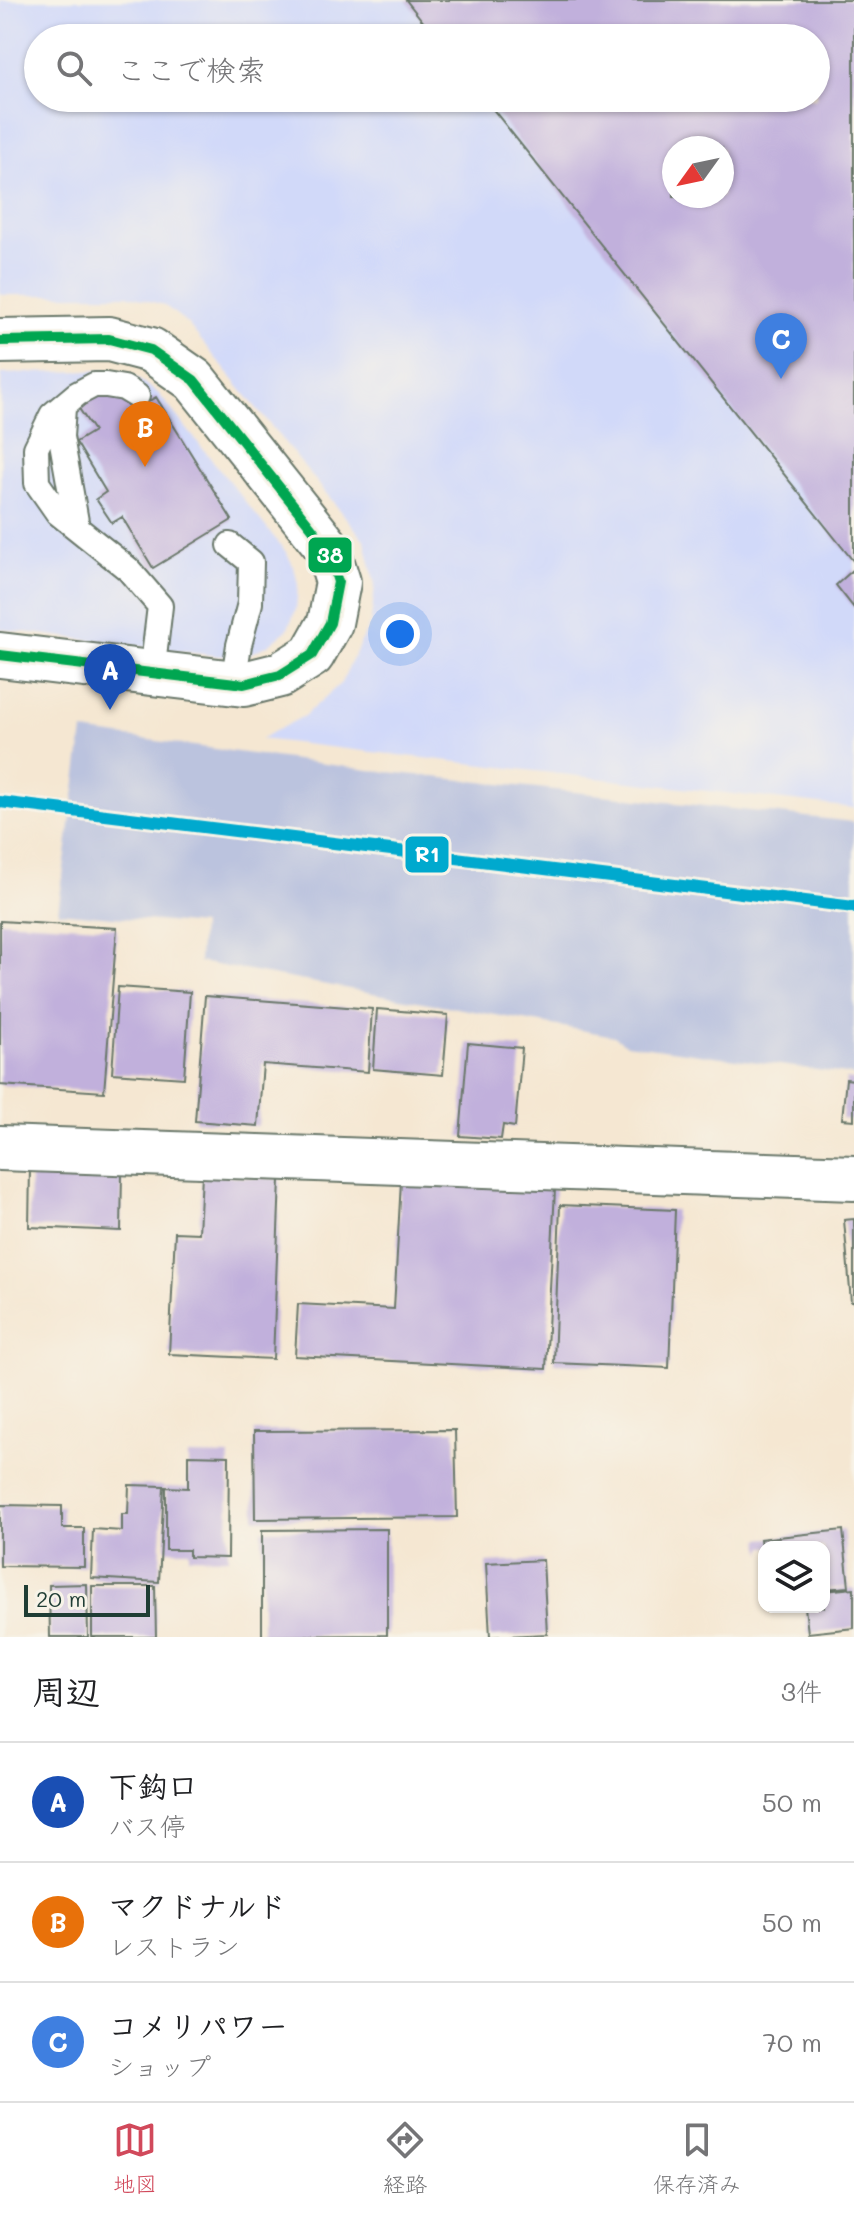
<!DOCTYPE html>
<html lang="ja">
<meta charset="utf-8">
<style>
:root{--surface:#fff;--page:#f6f6f6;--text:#202124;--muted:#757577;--line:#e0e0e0;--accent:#d1495b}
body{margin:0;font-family:Mali,"Klee One",sans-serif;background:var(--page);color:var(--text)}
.controls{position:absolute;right:24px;bottom:24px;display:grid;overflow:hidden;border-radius:16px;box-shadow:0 2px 6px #0004}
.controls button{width:72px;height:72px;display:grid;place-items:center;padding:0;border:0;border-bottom:2px solid var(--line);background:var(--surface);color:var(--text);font:40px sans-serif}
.compass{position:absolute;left:662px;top:136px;width:72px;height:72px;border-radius:50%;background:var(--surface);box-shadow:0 2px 6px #0004;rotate:237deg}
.scale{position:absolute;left:24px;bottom:20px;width:126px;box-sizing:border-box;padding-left:8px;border:4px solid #1f3d34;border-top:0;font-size:22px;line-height:28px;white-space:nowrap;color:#1f3d34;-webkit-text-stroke:6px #f7f3e8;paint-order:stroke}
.you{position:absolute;left:400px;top:634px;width:28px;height:28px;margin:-20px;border:6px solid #fff;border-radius:50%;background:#1a73e8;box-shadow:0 0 0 12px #1a73e833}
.badge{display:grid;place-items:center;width:52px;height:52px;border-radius:50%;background:var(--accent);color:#fff;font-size:26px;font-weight:700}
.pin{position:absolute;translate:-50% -66px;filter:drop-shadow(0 2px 4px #0008)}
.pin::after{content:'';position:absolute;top:42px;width:28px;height:24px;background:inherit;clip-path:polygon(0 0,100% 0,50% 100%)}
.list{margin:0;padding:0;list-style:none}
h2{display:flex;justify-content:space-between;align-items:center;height:104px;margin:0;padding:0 32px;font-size:34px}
h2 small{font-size:26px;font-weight:400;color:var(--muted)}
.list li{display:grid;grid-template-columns:52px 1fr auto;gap:24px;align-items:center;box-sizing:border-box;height:120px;padding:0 32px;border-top:2px solid var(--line)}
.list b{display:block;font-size:30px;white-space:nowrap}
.list p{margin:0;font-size:26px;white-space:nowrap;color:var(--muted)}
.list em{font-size:26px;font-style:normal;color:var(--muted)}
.icon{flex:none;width:44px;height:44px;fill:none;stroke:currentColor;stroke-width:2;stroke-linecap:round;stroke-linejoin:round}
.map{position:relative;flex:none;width:854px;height:1637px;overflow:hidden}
.search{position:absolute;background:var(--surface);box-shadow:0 2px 6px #0004;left:24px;right:24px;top:24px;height:88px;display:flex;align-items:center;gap:20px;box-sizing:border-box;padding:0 28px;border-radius:44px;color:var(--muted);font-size:30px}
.sheet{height:464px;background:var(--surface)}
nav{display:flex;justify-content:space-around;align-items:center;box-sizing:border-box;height:112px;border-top:2px solid var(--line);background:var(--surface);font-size:22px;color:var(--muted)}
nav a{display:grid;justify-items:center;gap:4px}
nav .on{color:var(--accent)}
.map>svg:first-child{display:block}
</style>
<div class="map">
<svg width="854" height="1637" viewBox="0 0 854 1637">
<rect width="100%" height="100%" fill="#f7f3e8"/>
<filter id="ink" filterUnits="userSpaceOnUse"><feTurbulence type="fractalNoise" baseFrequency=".0125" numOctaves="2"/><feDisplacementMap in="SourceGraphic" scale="16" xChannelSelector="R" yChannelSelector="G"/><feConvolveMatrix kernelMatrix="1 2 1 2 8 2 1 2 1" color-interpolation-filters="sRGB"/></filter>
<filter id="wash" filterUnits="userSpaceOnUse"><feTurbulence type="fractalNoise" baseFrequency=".006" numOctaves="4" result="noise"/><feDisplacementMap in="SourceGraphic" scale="32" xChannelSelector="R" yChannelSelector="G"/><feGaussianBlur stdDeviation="1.8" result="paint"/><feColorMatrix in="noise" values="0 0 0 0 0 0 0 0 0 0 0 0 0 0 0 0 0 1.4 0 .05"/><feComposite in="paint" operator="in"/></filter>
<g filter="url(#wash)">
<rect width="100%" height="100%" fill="#f5e7d2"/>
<path fill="#d1d9f9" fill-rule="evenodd" d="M0 0H854V808L260 739 304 716 341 683 371 621 375 585 365 541 187 323 164 305 127 295H3L0 292ZM38 38H816V98H38ZM674 148H722V196H674Z
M114 370 132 375 158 393 286 552 294 567 298 585 296 610 287 630 268 645 247 655 218 656 0 629 1 374Z"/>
<path fill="#bbc3de" d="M83 731 369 770 854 822V1075L626 1044 614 1036 199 962 201 925 58 912Z"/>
<g id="blocks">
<path fill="#c1b0dc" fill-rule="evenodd" d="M406 0H854V562L484 98H816V38H436ZM674 148H722V196H674Z
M100 394 110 395 139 407 156 397 232 520 153 568 122 517 112 523 96 499 106 492 76 442 94 431 78 407Z
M854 569V608L836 585Z
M0 921 117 928 104 1092 0 1085Z
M118 987 190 992 184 1078 112 1073Z
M205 996 372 1009 368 1072 263 1064 258 1126 195 1121Z
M377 1009 448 1015 443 1075 373 1069Z
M468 1043 522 1048 515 1127 503 1125 501 1139 460 1136Z
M846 1079 854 1080V1120L842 1119Z
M30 1167 122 1171 121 1231 29 1227Z
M202 1175 280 1179 273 1359 169 1354 175 1232 199 1233Z
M401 1181 555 1189 546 1369 295 1356 298 1304 394 1309Z
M560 1205 675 1210 669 1368 554 1363Z
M854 1219V1302H851L844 1220Z
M455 1430 457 1517 255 1519 254 1431Z
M188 1455 229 1456 228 1558 189 1557V1550H166V1487L188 1488Z
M129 1485 164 1486 159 1582 91 1578 93 1529 122 1531V1514H128Z
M0 1505 62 1506V1528H84V1567L0 1566Z
M387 1529V1635L262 1636V1530Z
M843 1530 849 1587 824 1589V1547H764L762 1554 760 1539Z
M543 1560 547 1634 490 1637 486 1563Z
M87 1584 88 1637H50L49 1585Z
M92 1586H155L156 1637H92Z
M854 1588V1628L808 1633 805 1607H824V1591Z"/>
</g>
</g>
<g filter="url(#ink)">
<use href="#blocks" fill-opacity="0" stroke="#6a786b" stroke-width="2"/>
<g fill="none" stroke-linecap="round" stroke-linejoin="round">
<defs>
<path id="service" d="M137 396 124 388 106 385H94L77 394 52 415 36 448 37 483 58 513 128 569 160 606 152 674
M63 408 61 437 77 527
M230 545 251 562 250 603 239 645 233 683"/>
<path id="minor" d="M0 1148 854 1178"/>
<path id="tertiary" d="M0 341 109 339 151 350 194 380 327 547 338 582 330 623 312 655 280 675 244 684 0 655"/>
</defs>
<use href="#service" stroke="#6a786b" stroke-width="28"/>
<use href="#minor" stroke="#6a786b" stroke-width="48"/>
<use href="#tertiary" stroke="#6a786b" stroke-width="48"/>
<use href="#service" stroke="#fff" stroke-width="24"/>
<use href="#minor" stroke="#fff" stroke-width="44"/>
<use href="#tertiary" stroke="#fff" stroke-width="44"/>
<defs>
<path id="bus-1" d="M0 341 109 339 151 350 194 380 327 547 338 582 330 623 312 655 280 675 244 684 0 655"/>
</defs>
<use href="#bus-1" stroke="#f7f3e8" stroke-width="16"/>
<use href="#bus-1" stroke="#00a651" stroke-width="10"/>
<defs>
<path id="rail-1" d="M0 802 854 907"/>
</defs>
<use href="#rail-1" stroke="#f7f3e8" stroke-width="18"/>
<use href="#rail-1" stroke="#00a9ce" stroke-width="12"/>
</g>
</g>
<g stroke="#f7f3e8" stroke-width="3">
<rect x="307" y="536" width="46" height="38" rx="8" fill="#00a651"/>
<rect x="404" y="835" width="46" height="39" rx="8" fill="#00a9ce"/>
</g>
<g font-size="22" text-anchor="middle" font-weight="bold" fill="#fff">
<text x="330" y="563">38</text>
<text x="427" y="862">R1</text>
</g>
</svg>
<div class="controls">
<button><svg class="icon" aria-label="layers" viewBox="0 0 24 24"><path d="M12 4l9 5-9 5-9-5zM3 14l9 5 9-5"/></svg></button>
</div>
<svg class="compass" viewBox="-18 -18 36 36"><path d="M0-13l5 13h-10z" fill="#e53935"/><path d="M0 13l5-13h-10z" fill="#757577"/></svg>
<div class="scale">20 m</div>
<div class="you"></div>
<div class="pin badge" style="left:110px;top:710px;background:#1a4fb4">A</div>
<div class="pin badge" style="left:145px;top:467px;background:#e8710a">B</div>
<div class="pin badge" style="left:781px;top:379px;background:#3f7fe0">C</div>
<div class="search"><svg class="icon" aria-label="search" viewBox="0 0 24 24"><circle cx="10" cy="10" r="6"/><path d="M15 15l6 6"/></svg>ここで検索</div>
</div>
<section class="sheet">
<h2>周辺<small>3件</small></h2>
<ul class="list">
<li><span class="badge" style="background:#1a4fb4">A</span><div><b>下鈎口</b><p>バス停</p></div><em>50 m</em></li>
<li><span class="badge" style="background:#e8710a">B</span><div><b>マクドナルド</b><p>レストラン</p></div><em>50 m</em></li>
<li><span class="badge" style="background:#3f7fe0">C</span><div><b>コメリパワー</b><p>ショップ</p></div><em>70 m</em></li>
</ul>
</section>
<nav>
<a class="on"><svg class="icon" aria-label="map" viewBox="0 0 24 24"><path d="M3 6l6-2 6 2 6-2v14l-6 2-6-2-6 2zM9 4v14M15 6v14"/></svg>地図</a>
<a><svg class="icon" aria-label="directions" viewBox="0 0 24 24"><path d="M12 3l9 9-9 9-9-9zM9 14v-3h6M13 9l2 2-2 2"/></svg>経路</a>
<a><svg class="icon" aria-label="saved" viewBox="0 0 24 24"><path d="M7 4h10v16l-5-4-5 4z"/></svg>保存済み</a>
</nav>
